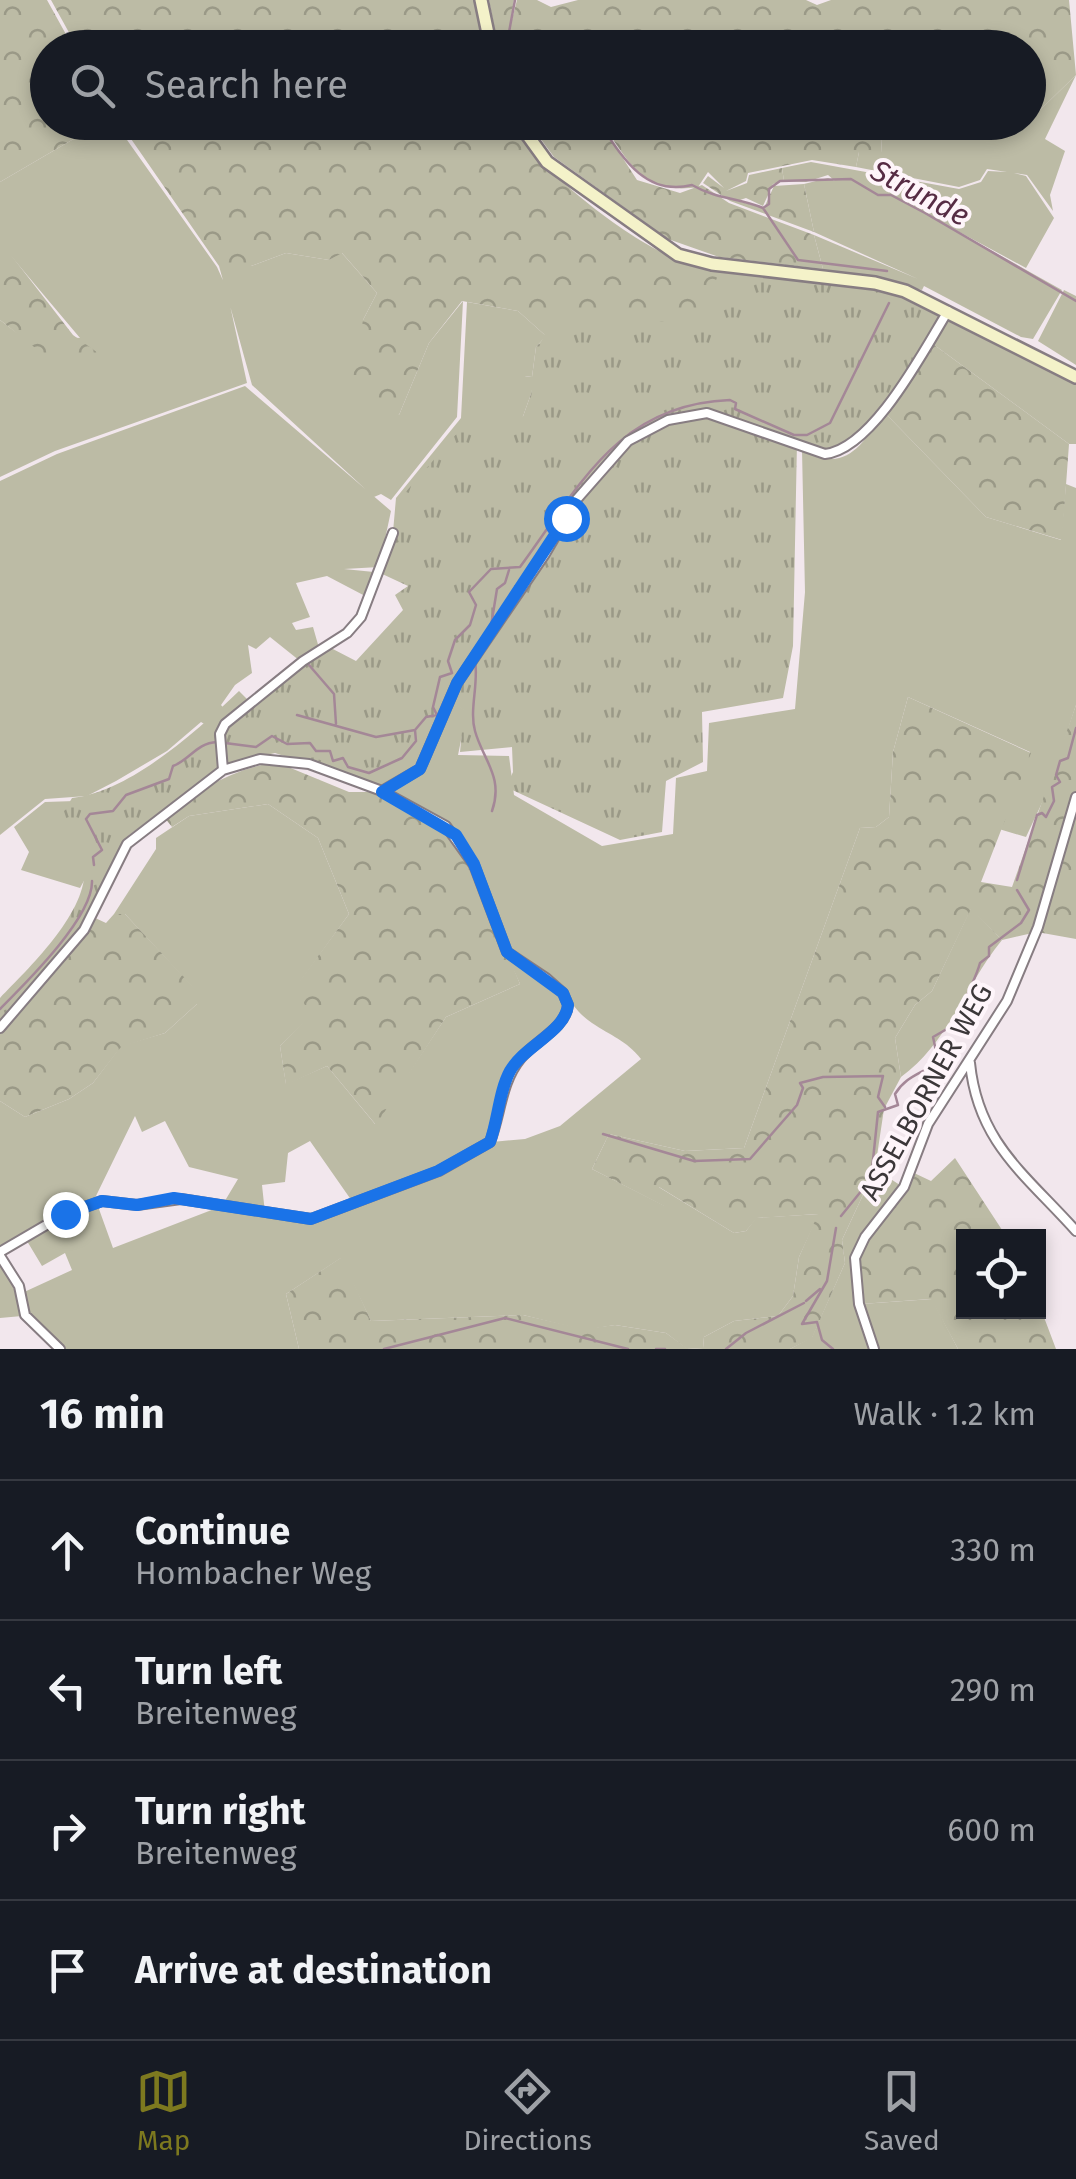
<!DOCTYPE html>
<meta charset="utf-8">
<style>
:root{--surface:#171b24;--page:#242831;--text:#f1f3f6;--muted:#9ea1a6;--line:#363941;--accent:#7d791f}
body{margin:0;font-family:"Fira Sans",sans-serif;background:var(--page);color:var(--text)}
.controls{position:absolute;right:30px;bottom:30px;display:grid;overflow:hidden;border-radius:0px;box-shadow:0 5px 15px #0003}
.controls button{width:90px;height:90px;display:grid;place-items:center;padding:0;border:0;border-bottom:2px solid var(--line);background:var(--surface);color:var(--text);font:50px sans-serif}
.stop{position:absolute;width:30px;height:30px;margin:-22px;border:8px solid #1a73e8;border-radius:50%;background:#fff}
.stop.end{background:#1a73e8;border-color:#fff;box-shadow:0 2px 10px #0008}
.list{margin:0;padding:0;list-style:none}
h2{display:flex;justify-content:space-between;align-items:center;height:130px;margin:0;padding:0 40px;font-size:42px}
h2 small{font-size:32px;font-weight:400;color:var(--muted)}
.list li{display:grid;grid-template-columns:65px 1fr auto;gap:30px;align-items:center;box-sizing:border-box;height:140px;padding:0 40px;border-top:2px solid var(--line)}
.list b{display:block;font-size:38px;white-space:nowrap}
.list p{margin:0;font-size:32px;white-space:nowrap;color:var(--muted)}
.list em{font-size:32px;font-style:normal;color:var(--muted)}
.icon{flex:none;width:55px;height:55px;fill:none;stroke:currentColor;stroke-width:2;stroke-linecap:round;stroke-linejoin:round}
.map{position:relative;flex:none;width:1076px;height:1349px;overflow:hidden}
.search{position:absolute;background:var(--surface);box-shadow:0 5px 15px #0003;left:30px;right:30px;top:30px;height:110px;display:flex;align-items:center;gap:25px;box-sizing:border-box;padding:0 35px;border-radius:55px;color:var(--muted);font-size:38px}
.sheet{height:690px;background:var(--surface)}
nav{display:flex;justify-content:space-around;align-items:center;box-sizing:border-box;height:140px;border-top:2px solid var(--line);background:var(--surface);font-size:28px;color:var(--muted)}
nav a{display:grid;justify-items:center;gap:5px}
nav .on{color:var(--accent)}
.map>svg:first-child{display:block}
</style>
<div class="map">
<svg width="1076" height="1349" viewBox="0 0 1076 1349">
<defs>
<pattern id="forest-crowns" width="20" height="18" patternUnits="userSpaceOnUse" patternTransform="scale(2.5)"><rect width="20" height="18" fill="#bcbba5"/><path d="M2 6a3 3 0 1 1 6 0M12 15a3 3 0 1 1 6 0" fill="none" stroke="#9a9987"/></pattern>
<pattern id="park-tufts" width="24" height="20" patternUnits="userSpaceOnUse" patternTransform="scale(2.5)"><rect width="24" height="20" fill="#bcbba5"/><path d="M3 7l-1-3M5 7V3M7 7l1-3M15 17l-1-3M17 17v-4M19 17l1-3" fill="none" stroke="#9a9987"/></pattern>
</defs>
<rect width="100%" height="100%" fill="#f2e7ed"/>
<path fill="#bcbba5" d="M1076 75 1045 139 1065 151 1050 195 1053 211 1027 175 1014 173 1026 176 1054 218 1026 268 937 220 1062 290 1033 339 1021 337 924 286 922 290 823 269 814 235 918 279 814 232 804 184 828 178 835 181 828 175 806 182 784 181 782 168 811 162 959 189 981 182 988 171 1007 172 987 169 980 180 959 187 856 167 859 152H882L880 123 1028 122 1029 110 1039 111Z
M101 123H115L217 267 226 287 247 383 55 451 0 477V320L17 333 80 338 11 256H0V182Z
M341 252 377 293 363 320 399 415 429 343 463 301 457 417 391 500 381 494 374 497 252 385 219 266H251L286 253 329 260Z
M1064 290 1076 296V365L1038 341Z
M467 302 518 311 546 336 536 347 532 377 525 376 532 391 515 439 403 519 393 532 396 498 461 418Z
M950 317 1076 384V444H1069L933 344Z
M245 386 391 511 379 567 344 569 374 572 367 597 327 576 296 583 310 617 292 623 296 630 313 627 319 648 300 661 270 637 256 649 248 645 252 673 235 685 221 705 230 716 216 731 201 722 167 751 116 781 87 796 45 799 0 835V481L57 454Z
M885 413 986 517 1061 540 1066 484 1076 488V705L1048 790 1026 837 999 829 1030 752 908 697 893 752 889 817 876 827 860 828 744 1148 685 1151 609 1134 592 1169 665 1206 657 1186 734 1233 746 1231 756 1218 819 1214 799 1257 793 1296 778 1316 734 1321 704 1337 703 1348 687 1349 666 1333 615 1325 584 1330 523 1315 371 1321 341 1258 286 1294 299 1349H62L27 1315 22 1293 72 1270 65 1253 42 1266 24 1236 0 1249V1101L25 1117 69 1099 93 1083 121 1046 165 1033 197 1004 196 991 125 914H114L156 849V838L189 816 268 804 318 838 349 914 297 986 311 1016 280 1046 286 1084 327 1066 375 1124 446 1017 520 984 506 953C527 967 557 980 567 1005 565 1026 545 1031 531 1045 504 1072 499 1105 490 1140L438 1170 354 1204 310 1141 288 1153 285 1182 262 1185 265 1213 223 1204 238 1179 189 1167 165 1121 142 1132 135 1116 95 1198 113 1248 222 1206 312 1220 361 1204 439 1172 492 1142 525 1139 560 1126 641 1059C626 1040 611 1036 592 1023 577 1013 572 1002 561 990 547 974 527 966 511 952 483 927 483 866 457 834 440 813 407 802 384 791L421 773 451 702 467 711 458 755 509 756 514 795 602 846 673 834 676 778 707 771 709 723 795 709 805 592 802 450C846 474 860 446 885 413Z
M219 769 129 835 112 861 102 848 80 888 21 870 29 852 14 827 45 802 75 801Z
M971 908 1002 940C965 985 949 1042 901 1077L895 1038 915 1005 932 991Z
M875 1169 903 1187 858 1305 872 1349H790L812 1337 845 1263 842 1240Z
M0 1260 18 1294 22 1316 0 1318Z
M932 1299 958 1349H876L861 1304Z"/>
<path fill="url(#forest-crowns)" d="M0 0H47L73 47 48 48V122L101 123 0 182Z
M51 0H475L484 47H77Z
M489 0H514L509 31 517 0H537L551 7 578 0H806L817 5 831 0H1069L1076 75 1039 111 1029 110 1028 48 1002 47 999 42 950 48 498 47Z
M120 123H511C541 173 634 246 691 265 715 273 742 272 768 274L515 439 532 391 522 384 524 376 532 377 536 347 546 336 518 311 462 301 429 343 399 415 353 375 363 320 377 293 342 253 329 260 286 253 251 266H219Z
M529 123H600L637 180 680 193 702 185 729 203 814 235 823 269 719 257 668 239 554 157Z
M602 123H880L882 153 859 152 856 167 812 160 748 173 746 181 726 191 747 183 749 175 782 168 784 181 773 184 763 206 746 198 737 201 764 208 774 186 804 184 814 232 730 201 703 183 708 176 724 188 708 172 698 187C643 196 629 162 602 123Z
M11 255 73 335 98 353 73 366C41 357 25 339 0 320V256Z
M933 344 1069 444 1062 540 986 517 885 413Z
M908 697 1031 753 981 882 1012 887 1076 705V939L1037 932 1002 940 971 909 932 991 915 1005 895 1038 901 1077 884 1109 875 1169 842 1240 845 1263 812 1338 790 1349H299L286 1294 342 1257 371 1321 523 1315 584 1329 615 1325 666 1333 688 1349 703 1348 704 1337 734 1321 778 1316 793 1296 799 1257 818 1214 757 1218 746 1231 734 1233 659 1187 666 1207 592 1169 609 1134 685 1151 744 1148 860 828 876 827 889 817 893 752Z
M276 762 349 792H380L444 828 471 865 520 984 446 1017 376 1125 327 1066 286 1085 280 1046 310 1016 296 986 349 914 318 838 268 804 189 816 172 827 164 817C201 788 230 770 276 762Z
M114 914H125L197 991V1004L165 1033 121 1047 93 1083 69 1099 25 1117 0 1101V1032L93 917 106 923Z
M955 1158 1006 1236H964V1312H1038L1039 1304 1056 1349H958L931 1299 861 1304 857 1259 912 1172 931 1181Z"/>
<path fill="url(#park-tufts)" d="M725 258 862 273 915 288 912 299 941 315C925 350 878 429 842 446 827 453 812 447 797 442L793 646 783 698 702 712 703 762 666 781 662 832 620 840 506 787 513 772 512 747 460 752 464 710 444 699 417 763 395 781 377 787 275 753 232 763 202 781 127 836 84 925 0 1020V998C30 967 91 909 84 864 82 847 70 828 63 813L72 798C130 792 198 730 239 691L251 703C259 695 269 693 278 687 298 674 308 658 329 647L356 661 403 610 395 595 408 586 378 572 395 536 397 502 465 424 529 416 536 354 549 324C580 310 678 336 702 308 712 295 718 273 725 258Z"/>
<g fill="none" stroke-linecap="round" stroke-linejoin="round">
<path stroke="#a48797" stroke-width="2.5" d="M506 48 515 0
M599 122C622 157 645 197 692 185 716 199 739 198 763 208L769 204V189L780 181 851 179 878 195H891L925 213 1076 301
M763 208 798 260 887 271
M491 626 497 589 505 583 509 570
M475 660C479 683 469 710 475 731 483 760 504 777 492 811
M309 665 334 694 336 724
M297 715 376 737 415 730
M225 743 256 747 272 736 287 744 310 743 316 751H330L333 761 343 758 348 767 369 773 402 758 416 741 415 730 426 717 437 715 433 707 440 677 452 673 448 661 455 640 470 625 476 605 469 592 491 569 520 567C579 487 618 404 730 400L736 403 735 409 794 435H807L830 423 889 303
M94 865 93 857 102 850 86 819 90 814 113 811 126 795 169 779 173 766C190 760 196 743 217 742
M1017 880 1037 815 1042 813 1046 817 1054 801 1052 787 1060 782 1056 775 1060 761 1068 758 1076 728
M0 1009C27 982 93 917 92 881
M603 1134 694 1161 750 1159 797 1105 803 1088 800 1083 823 1077 883 1076 878 1097 885 1107
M841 1216 871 1179 878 1112 898 1105 895 1094C905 1078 917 1075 932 1066L936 1051 933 1037 959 1022C959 1007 975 982 980 963L989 956V947L1021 923 1029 910 1017 890
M806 1301 820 1289
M384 1349 505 1318 628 1349
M656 1349H665
M726 1349 746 1333 804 1303
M833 1349 822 1340 817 1322 802 1324 827 1281 836 1228"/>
<defs>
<path id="minor" d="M223 770 220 734 225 724 303 661 347 633 361 617 393 533
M382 791 420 769 457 683 545 554 577 499 628 441 668 420 707 413 825 454C873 449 924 350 948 311
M0 1028 84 930 127 844 223 770 260 759 309 764 382 791 446 826 474 865 507 952 546 978 563 993 568 1005C566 1028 535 1041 521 1058 501 1082 501 1113 490 1142L439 1171 311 1219 181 1199 137 1205 102 1201 65 1214 0 1252
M970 1063C978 1143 1026 1175 1076 1231
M0 1256 19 1286 25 1315 60 1349
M874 1349 859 1304 855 1258 865 1237 904 1187 928 1124 1007 1001 1038 927 1076 797"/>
<path id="secondary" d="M481 0 491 48
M518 122 547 162 678 255 712 264 875 283 905 291 1076 377"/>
</defs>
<use href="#minor" stroke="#877d82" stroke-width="12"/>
<use href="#secondary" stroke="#877d82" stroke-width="16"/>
<use href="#minor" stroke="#fff" stroke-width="8"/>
<use href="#secondary" stroke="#f4f2c9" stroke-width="11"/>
</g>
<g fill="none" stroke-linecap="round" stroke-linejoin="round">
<path stroke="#1a73e8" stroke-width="12" d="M65 1214 102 1201 137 1205 174 1198 311 1219 438 1171 490 1142C498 1120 499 1091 510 1071 524 1046 565 1032 568 1005L563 993 507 952 474 864 456 835 382 792 420 769 457 683 566 518"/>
</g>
<g text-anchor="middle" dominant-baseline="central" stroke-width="8" stroke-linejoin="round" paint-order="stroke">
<g font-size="28" fill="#3b3739" stroke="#fef5fa">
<text transform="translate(926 1092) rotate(-61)">ASSELBORNER WEG</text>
</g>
<g font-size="30" font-style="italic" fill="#562c44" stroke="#fef5fa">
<text transform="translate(920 193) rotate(28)">Strunde</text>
</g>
</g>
</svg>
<div class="controls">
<button><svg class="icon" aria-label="locate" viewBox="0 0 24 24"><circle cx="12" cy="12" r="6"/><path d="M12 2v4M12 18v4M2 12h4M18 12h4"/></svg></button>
</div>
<div class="stop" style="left:566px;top:518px"></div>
<div class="stop end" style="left:65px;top:1214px"></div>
<div class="search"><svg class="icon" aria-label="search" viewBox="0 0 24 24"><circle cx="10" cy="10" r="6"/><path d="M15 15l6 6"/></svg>Search here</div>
</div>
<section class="sheet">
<h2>16 min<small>Walk · 1.2 km</small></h2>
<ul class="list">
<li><svg class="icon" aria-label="ahead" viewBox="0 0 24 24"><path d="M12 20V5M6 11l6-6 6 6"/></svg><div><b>Continue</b><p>Hombacher Weg</p></div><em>330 m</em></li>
<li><svg class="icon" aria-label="left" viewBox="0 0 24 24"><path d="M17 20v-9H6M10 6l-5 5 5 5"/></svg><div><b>Turn left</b><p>Breitenweg</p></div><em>290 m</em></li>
<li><svg class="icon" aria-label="right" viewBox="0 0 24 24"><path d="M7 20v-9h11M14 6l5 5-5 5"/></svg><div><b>Turn right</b><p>Breitenweg</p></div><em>600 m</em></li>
<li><svg class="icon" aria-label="arrive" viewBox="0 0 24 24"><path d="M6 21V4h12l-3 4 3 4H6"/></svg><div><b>Arrive at destination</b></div></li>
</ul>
</section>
<nav>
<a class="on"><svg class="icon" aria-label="map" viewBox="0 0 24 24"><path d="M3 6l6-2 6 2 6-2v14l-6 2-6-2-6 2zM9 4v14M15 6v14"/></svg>Map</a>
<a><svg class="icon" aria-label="directions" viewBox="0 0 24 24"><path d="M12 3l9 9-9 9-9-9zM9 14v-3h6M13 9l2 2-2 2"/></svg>Directions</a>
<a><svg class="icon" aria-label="saved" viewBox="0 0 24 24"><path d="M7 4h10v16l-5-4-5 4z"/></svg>Saved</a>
</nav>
